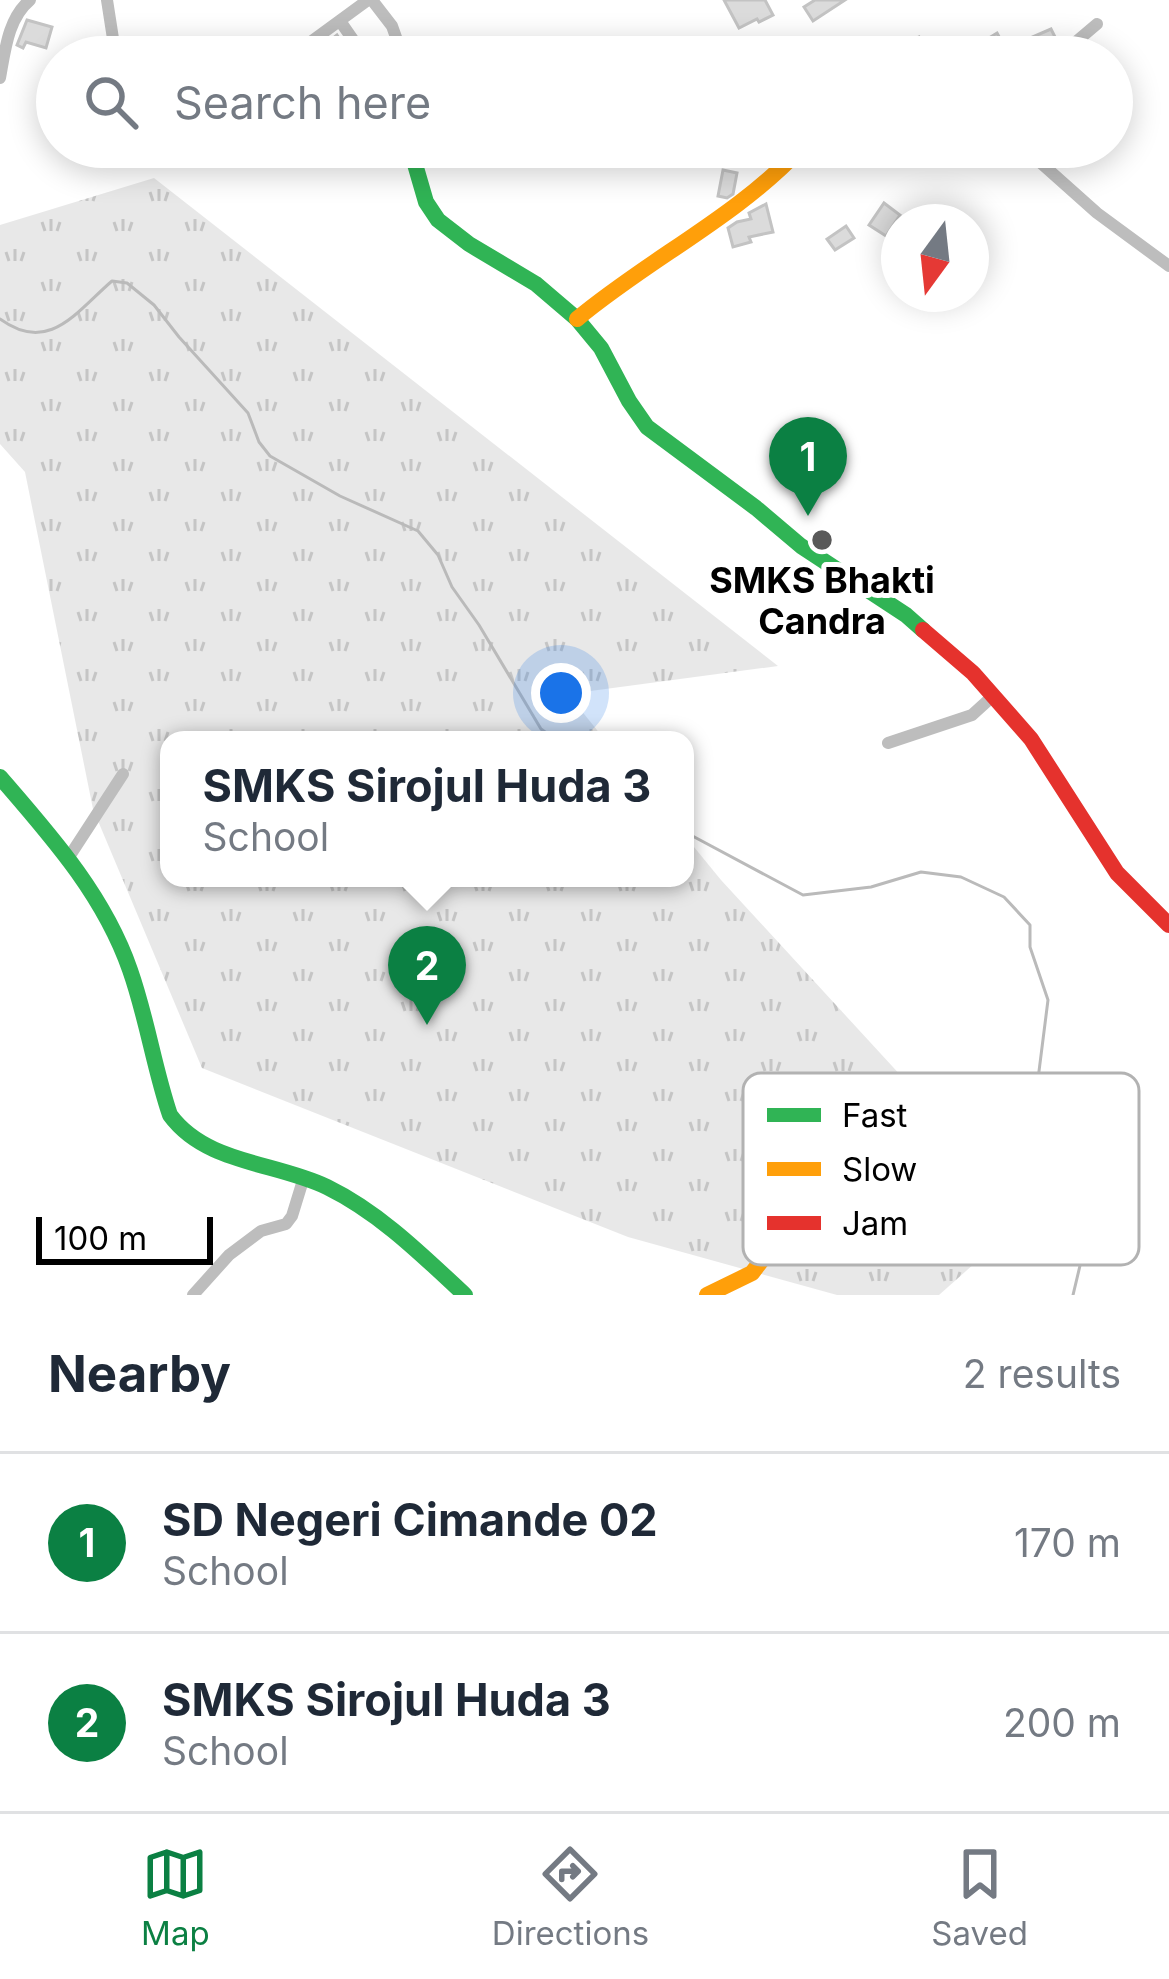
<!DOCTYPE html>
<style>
:root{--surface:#fff;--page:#f2f2f3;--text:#1f2937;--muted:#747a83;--line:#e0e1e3;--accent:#0b8043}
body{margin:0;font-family:Inter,sans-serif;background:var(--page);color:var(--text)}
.compass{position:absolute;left:881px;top:204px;width:108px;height:108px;border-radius:50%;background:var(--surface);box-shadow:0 6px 30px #0003;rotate:195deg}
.scale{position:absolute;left:36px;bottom:30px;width:177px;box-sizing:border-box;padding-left:12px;border:6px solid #000;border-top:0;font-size:33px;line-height:42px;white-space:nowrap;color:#000;-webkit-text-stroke:9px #fff;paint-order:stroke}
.you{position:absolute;left:561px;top:693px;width:42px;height:42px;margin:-30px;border:9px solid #fff;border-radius:50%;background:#1a73e8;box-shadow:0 0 0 18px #1a73e833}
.badge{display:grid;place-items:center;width:78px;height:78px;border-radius:50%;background:var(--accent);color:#fff;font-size:39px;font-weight:700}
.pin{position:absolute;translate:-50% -99px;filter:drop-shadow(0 3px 6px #0008)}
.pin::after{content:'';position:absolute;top:63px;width:42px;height:36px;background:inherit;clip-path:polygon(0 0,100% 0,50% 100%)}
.popup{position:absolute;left:160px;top:731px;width:534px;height:156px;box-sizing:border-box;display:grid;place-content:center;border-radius:24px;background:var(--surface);filter:drop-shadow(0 3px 9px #0005);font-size:39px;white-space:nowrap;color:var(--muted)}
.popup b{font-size:45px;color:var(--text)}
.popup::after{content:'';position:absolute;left:50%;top:100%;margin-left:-24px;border:24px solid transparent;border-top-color:var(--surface)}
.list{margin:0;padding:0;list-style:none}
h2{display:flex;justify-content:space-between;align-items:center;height:156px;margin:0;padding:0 48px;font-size:51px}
h2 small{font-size:39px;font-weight:400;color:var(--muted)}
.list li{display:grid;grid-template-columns:78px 1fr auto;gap:36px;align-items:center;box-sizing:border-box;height:180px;padding:0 48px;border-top:3px solid var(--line)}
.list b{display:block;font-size:45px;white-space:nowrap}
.list p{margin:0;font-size:39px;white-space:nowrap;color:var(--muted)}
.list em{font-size:39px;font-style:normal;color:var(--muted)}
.icon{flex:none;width:66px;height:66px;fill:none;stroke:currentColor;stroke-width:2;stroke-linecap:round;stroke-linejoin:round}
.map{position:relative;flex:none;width:1169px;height:1295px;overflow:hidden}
.search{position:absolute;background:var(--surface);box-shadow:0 6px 30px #0003;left:36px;right:36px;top:36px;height:132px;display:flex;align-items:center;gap:30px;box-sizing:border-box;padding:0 42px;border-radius:66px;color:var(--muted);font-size:45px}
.sheet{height:516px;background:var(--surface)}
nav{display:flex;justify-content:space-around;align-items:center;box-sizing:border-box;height:168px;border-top:3px solid var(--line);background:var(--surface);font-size:33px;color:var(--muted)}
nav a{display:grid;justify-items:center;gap:6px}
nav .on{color:var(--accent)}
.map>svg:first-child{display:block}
</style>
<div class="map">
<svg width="1169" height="1295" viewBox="0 0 1169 1295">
<defs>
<pattern id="grass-tufts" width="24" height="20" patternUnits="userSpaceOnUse" patternTransform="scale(3)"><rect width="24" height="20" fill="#e8e8e8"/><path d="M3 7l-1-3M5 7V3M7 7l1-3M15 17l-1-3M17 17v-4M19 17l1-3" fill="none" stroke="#c5c5c5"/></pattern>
</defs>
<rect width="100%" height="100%" fill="#fff"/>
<path fill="url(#grass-tufts)" d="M154 178 778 666 568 694 605 740H169V878H685V836L721 880 1029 1215 939 1295H837L628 1237 202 1068 93 809 25 472 0 444V225Z"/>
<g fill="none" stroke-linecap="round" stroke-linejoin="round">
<path stroke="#bababa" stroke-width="3" d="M0 319C49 355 77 311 112 281L127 283 154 305 179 337 248 413 259 442 270 456 340 496 418 531 438 555 452 587 479 625 541 729 556 740
M685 832 803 895 871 887 921 872 961 877 1004 897 1030 925V947L1048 1000 1037 1087 1043 1119 1083 1253 1073 1295"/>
</g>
<path fill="#dbdbdb" stroke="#c3c3c3" stroke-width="3" d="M724 0H765L773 15 759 22 757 19 739 28Z
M815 0H845L813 21 804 7Z
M27 20 52 27 46 48 26 42 23 48 17 45Z
M1051 29 1058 43 1036 52 1030 38Z
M997 33 1003 44 982 57H958Z
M337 35 352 57H330L323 46Z
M919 37 927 57H899L895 47Z
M723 170 737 173 733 194 727 198 718 196Z
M884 203 900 215 886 236 869 225Z
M766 204 773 232 749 237 751 242 733 247 728 228 737 222 751 219 749 213Z
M846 226 854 238 835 250 827 239Z"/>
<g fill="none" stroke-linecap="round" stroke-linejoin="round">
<path stroke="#bdbdbd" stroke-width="12" d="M107 0 114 45 111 57
M372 0 392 26 403 57
M340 21 365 57
M290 57 368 0
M1058 57 1097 24
M0 78C5 51 8 18 30 0
M1023 147 1097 213 1169 266
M888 743 972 715 994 695
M69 857 123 774
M193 1295 229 1255 261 1231 286 1224 292 1216 304 1177"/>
<path stroke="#30b455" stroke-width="16" d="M410 147 426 202 438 220 469 244 536 284 577 319 601 348 629 401 647 427 756 508 801 546 906 615 923 630
M0 777C51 836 104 895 130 970 147 1018 154 1068 170 1115 206 1164 275 1162 327 1187 380 1213 422 1255 465 1295"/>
<path stroke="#ff9f0a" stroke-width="16" d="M577 319C650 258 737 217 802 147
M707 1295 752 1273 792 1221 852 1162 851 1153 804 1111"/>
<path stroke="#e5322d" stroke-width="16" d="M923 630 973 673 1031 739 1117 873 1169 925"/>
</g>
<circle fill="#595959" stroke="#fff" stroke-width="4.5" cx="822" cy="540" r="12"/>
<g text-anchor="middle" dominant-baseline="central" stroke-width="10" stroke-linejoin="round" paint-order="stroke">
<g font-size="36" font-weight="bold" fill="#000" stroke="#fff">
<text x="822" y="580">SMKS Bhakti<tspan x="822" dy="41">Candra</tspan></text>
</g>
</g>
<rect x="743" y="1073" width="396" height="192" rx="18" fill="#fff" stroke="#b2b2b2" stroke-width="3"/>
<rect x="767" y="1108" width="54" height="14" fill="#30b455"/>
<rect x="767" y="1162" width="54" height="14" fill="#ff9f0a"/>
<rect x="767" y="1216" width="54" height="14" fill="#e5322d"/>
<g font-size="33" fill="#000">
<text x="842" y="1127">Fast</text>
<text x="842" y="1181">Slow</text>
<text x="842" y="1235">Jam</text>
</g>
</svg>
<svg class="compass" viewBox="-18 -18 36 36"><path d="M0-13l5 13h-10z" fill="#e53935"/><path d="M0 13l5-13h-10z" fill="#747a83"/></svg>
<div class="scale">100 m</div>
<div class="you"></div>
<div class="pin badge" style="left:808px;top:516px">1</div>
<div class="pin badge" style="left:427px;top:1025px">2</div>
<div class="popup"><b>SMKS Sirojul Huda 3</b>School</div>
<div class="search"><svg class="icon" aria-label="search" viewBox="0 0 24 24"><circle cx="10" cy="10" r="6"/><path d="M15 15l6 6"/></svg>Search here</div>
</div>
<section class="sheet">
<h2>Nearby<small>2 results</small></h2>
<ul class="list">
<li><span class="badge">1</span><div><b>SD Negeri Cimande 02</b><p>School</p></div><em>170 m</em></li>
<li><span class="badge">2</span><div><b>SMKS Sirojul Huda 3</b><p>School</p></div><em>200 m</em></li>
</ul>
</section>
<nav>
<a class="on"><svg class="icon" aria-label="map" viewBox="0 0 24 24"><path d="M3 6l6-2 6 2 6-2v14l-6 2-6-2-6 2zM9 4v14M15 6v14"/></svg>Map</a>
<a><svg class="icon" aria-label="directions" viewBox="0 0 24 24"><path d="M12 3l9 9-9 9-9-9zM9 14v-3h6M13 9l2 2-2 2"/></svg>Directions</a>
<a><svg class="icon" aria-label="saved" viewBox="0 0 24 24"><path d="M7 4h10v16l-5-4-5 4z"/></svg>Saved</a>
</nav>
